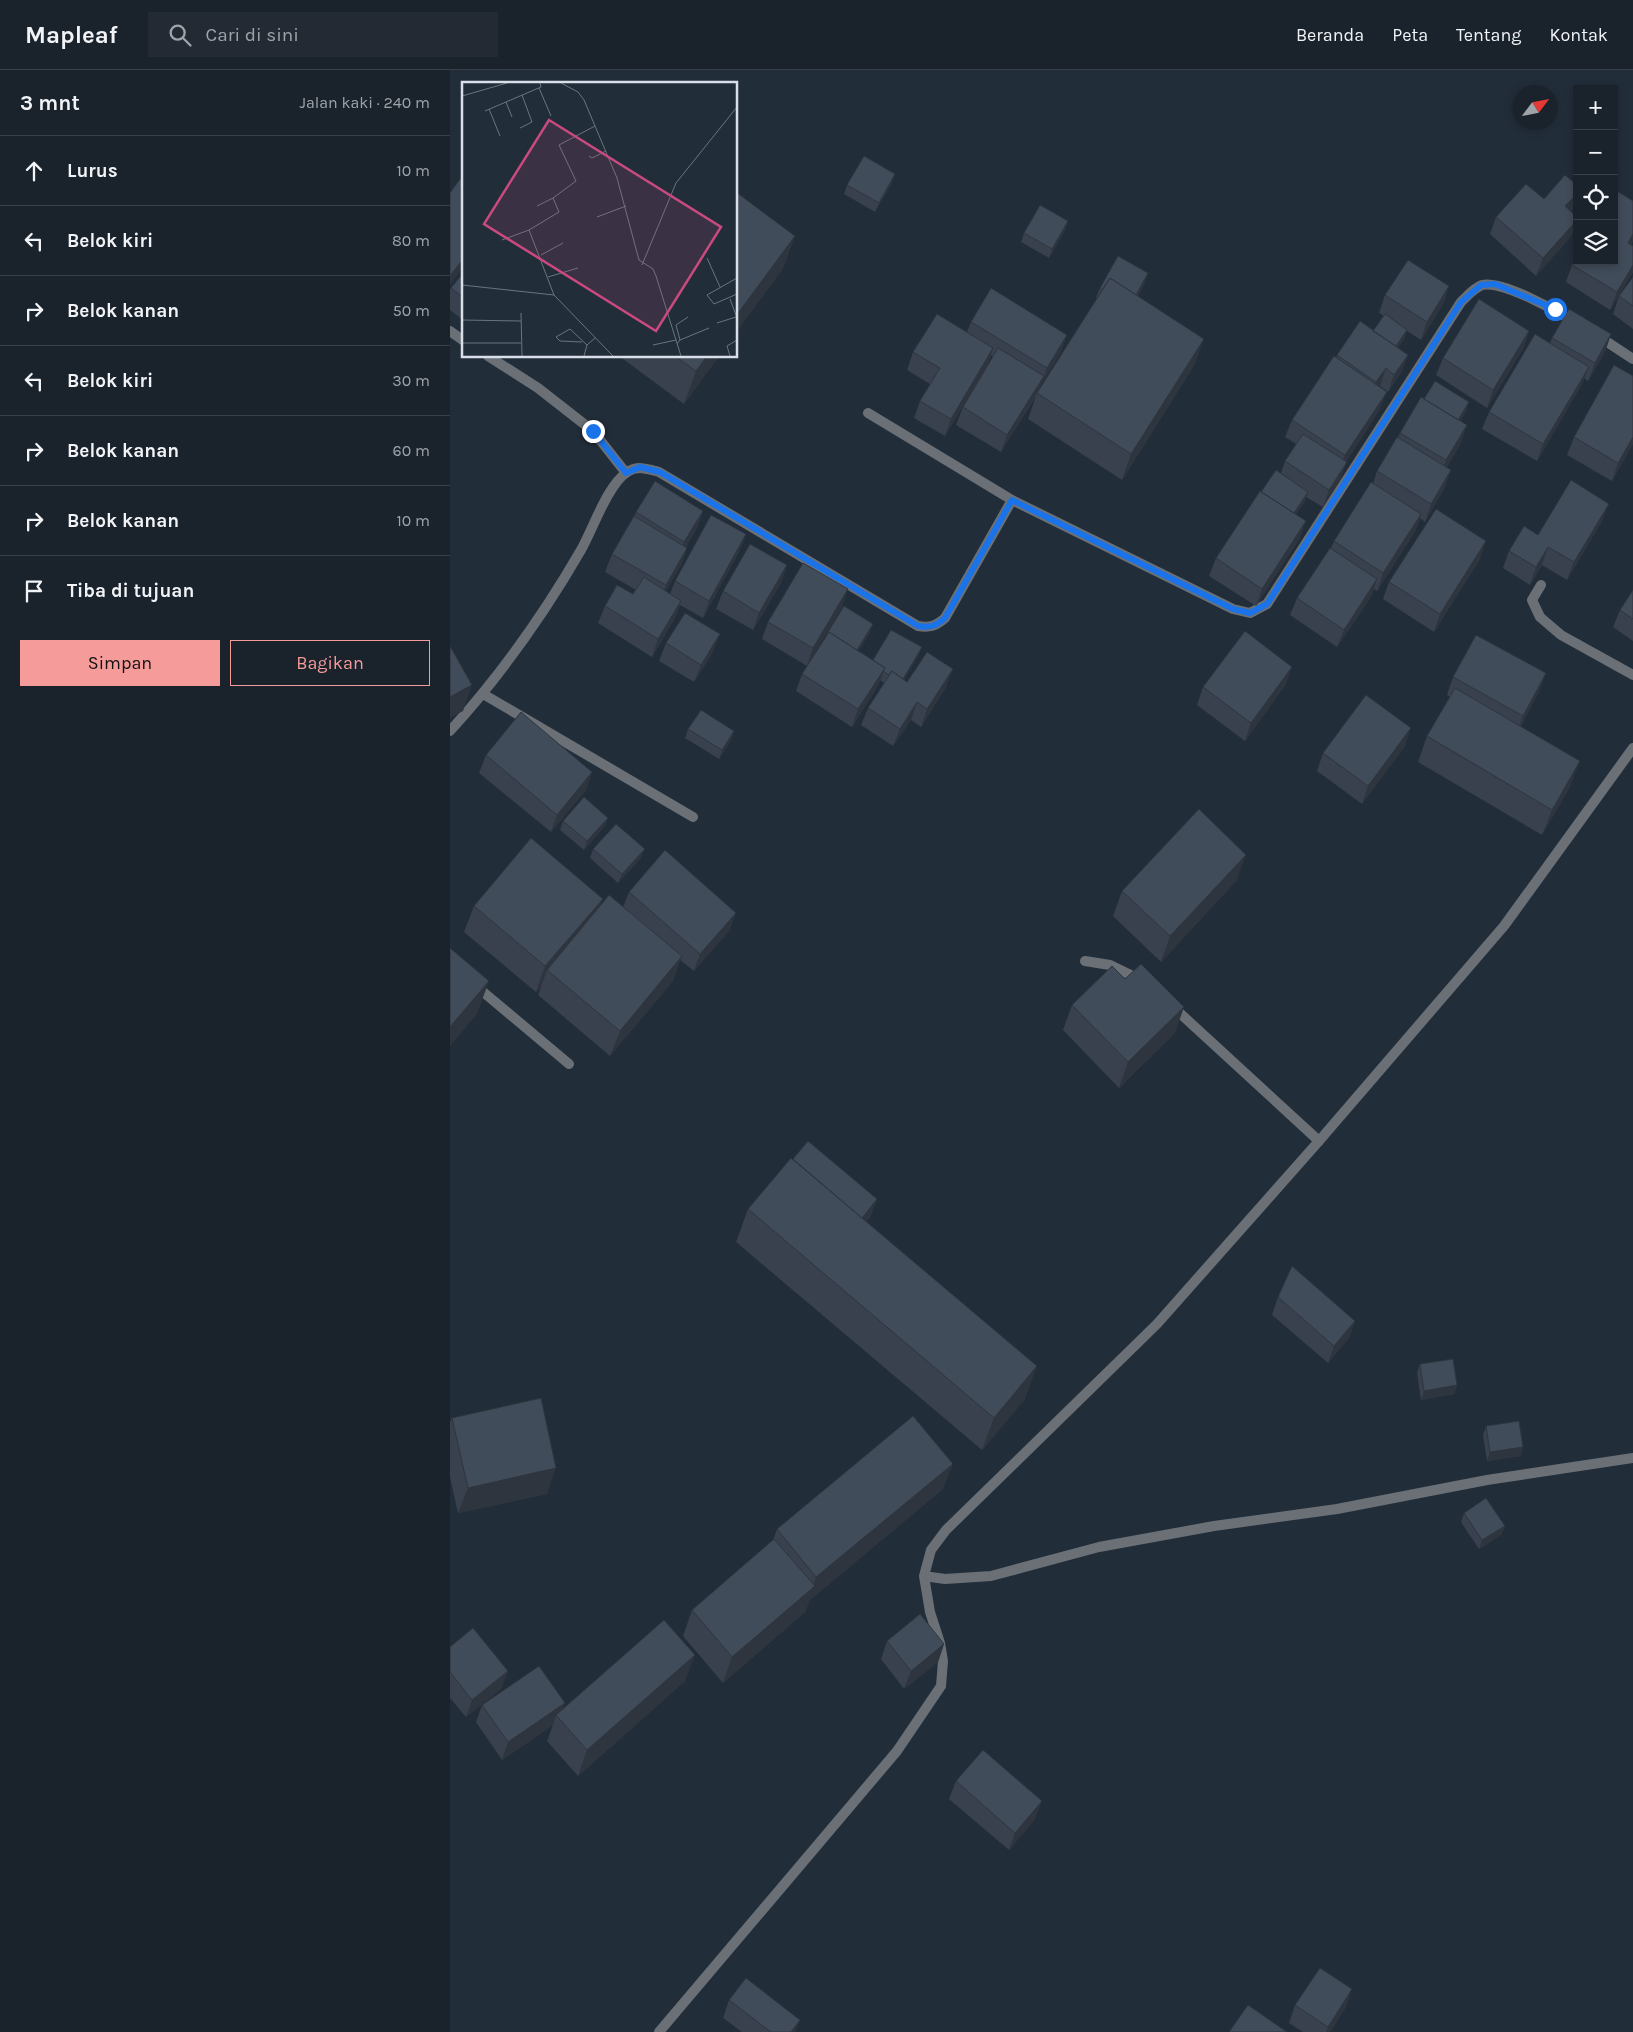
<!DOCTYPE html>
<html lang="id">
<meta charset="utf-8">
<style>
:root{--surface:#1a222c;--page:#232a34;--text:#f1f3f6;--muted:#9fa4a9;--line:#383f48;--accent:#f59b9a}
body{margin:0;font-family:Karla,sans-serif;background:var(--page);color:var(--text)}
.controls{position:absolute;right:15px;top:15px;display:grid;overflow:hidden;border-radius:0px;box-shadow:0 2px 8px #0003}
.controls button{width:45px;height:45px;display:grid;place-items:center;padding:0;border:0;border-bottom:1px solid var(--line);background:var(--surface);color:var(--text);font:25px sans-serif}
.compass{position:absolute;left:1063px;top:15px;width:45px;height:45px;border-radius:50%;background:var(--surface);box-shadow:0 2px 8px #0003;rotate:58deg}
.stop{position:absolute;width:15px;height:15px;margin:-11px;border:4px solid #1a73e8;border-radius:50%;background:#fff}
.stop.end{background:#1a73e8;border-color:#fff;box-shadow:0 1px 5px #0008}
.list{margin:0;padding:0;list-style:none}
h2{display:flex;justify-content:space-between;align-items:center;height:65px;margin:0;padding:0 20px;font-size:21px}
h2 small{font-size:16px;font-weight:400;color:var(--muted)}
.list li{display:grid;grid-template-columns:32px 1fr auto;gap:15px;align-items:center;box-sizing:border-box;height:70px;padding:0 20px;border-top:1px solid var(--line)}
.list b{display:block;font-size:19px;white-space:nowrap}
.list em{font-size:16px;font-style:normal;color:var(--muted)}
.actions{display:flex;gap:10px;padding:15px 20px}
.actions a{flex:1;padding:11px 0;border:1px solid var(--accent);border-radius:0px;text-align:center;font-size:18px;color:var(--accent)}
.actions .main{background:var(--accent);color:#111}
.icon{flex:none;width:28px;height:28px;fill:none;stroke:currentColor;stroke-width:2;stroke-linecap:round;stroke-linejoin:round}
.map{position:relative;flex:none;width:1183px;height:1962px;overflow:hidden}
header{display:flex;align-items:center;gap:30px;box-sizing:border-box;height:70px;padding:0 25px;background:var(--surface);border-bottom:1px solid var(--line)}
header strong{font-size:24px}
nav{display:flex;gap:28px;margin-inline-start:auto;font-size:18px}
.search{width:350px;height:45px;background:var(--page);display:flex;align-items:center;gap:12px;box-sizing:border-box;padding:0 18px;border-radius:0px;color:var(--muted);font-size:19px}
main{display:flex}
aside{flex:1;background:var(--surface)}
.map>svg:first-child{display:block}
</style>
<header>
<strong>Mapleaf</strong>
<div class="search"><svg class="icon" aria-label="search" viewBox="0 0 24 24"><circle cx="10" cy="10" r="6"/><path d="M15 15l6 6"/></svg>Cari di sini</div>
<nav><a>Beranda</a><a>Peta</a><a>Tentang</a><a>Kontak</a></nav>
</header>
<main>
<aside>
<h2>3 mnt<small>Jalan kaki · 240 m</small></h2>
<ul class="list">
<li><svg class="icon" aria-label="ahead" viewBox="0 0 24 24"><path d="M12 20V5M6 11l6-6 6 6"/></svg><div><b>Lurus</b></div><em>10 m</em></li>
<li><svg class="icon" aria-label="left" viewBox="0 0 24 24"><path d="M17 20v-9H6M10 6l-5 5 5 5"/></svg><div><b>Belok kiri</b></div><em>80 m</em></li>
<li><svg class="icon" aria-label="right" viewBox="0 0 24 24"><path d="M7 20v-9h11M14 6l5 5-5 5"/></svg><div><b>Belok kanan</b></div><em>50 m</em></li>
<li><svg class="icon" aria-label="left" viewBox="0 0 24 24"><path d="M17 20v-9H6M10 6l-5 5 5 5"/></svg><div><b>Belok kiri</b></div><em>30 m</em></li>
<li><svg class="icon" aria-label="right" viewBox="0 0 24 24"><path d="M7 20v-9h11M14 6l5 5-5 5"/></svg><div><b>Belok kanan</b></div><em>60 m</em></li>
<li><svg class="icon" aria-label="right" viewBox="0 0 24 24"><path d="M7 20v-9h11M14 6l5 5-5 5"/></svg><div><b>Belok kanan</b></div><em>10 m</em></li>
<li><svg class="icon" aria-label="arrive" viewBox="0 0 24 24"><path d="M6 21V4h12l-3 4 3 4H6"/></svg><div><b>Tiba di tujuan</b></div></li>
</ul>
<div class="actions"><a class="main">Simpan</a><a>Bagikan</a></div>
</aside>
<div class="map">
<svg width="1183" height="1962" viewBox="0 0 1183 1962">
<rect width="100%" height="100%" fill="#222d3a"/>
<g fill="none" stroke-linecap="round" stroke-linejoin="round">
<path stroke="#6a7076" stroke-width="10" d="M0 261 14 271
M38 286 88 318 143 361 176 403
M1091 515 1082 530 1090 547 1111 565 1183 605
M635 891 660 895 691 910
M721 935 869 1071"/>
<path stroke="#6a7076" stroke-width="10" d="M1148 266 1183 289
M418 343 562 430
M33 624 243 747
M0 661C50 606 94 544 131 480 143 459 157 416 177 402 188 395 198 399 209 402L468 556C480 558 486 556 495 548L562 430 783 539 800 543 817 534 1011 232C1017 226 1024 218 1032 215 1052 210 1107 241 1125 252
M26 916 119 994
M474 1506 495 1509 541 1506 649 1477 764 1456 887 1439 1037 1410 1183 1388
M209 1962 447 1681 491 1616 493 1591 490 1573 480 1542 474 1506 481 1480 496 1460 707 1254 869 1071 1054 856 1183 678"/>
</g>
<path fill="#38414d" d="M442 113 425 142 394 124 397 115Z
M1094 129 1125 137 1121 141 1122 165 1086 206 1040 164 1046 147Z
M1183 131V171L1181 175 1183 176V202L1160 240 1116 212 1122 195Z
M618 151 615 160 599 188 571 172 574 163Z
M14 202V251L0 240V220L1 218Z
M698 203 695 212 688 226 745 294 672 410 578 349 586 326 551 382 506 355 513 337 543 287 541 285 537 296 495 366 464 348 470 331 480 314 457 300 463 282 517 262 521 252 611 282 590 316 588 321 647 228 646 227 650 218Z
M1183 207V259L1163 244 1169 226Z
M999 216 993 234 971 270 957 261 954 269 948 278 958 285 951 303 938 322 930 316 929 317 930 339 896 392 890 410 873 437 856 427 855 431 846 444 850 468 806 536 759 506 766 488 811 422 831 403 835 391 846 374 835 367 842 350 886 288 887 285 923 261 934 246 929 243 935 225Z
M1079 261 1073 279 1037 338 986 305 993 288Z
M1161 264 1155 282 1138 311 1134 308 1132 314 1087 391 1032 359 1039 342 1100 273 1102 268Z
M169 286H269L234 334Z
M974 329 1016 341 1010 351 1011 373 997 397 995 417 975 452 970 448 965 462 927 521 924 519 921 527 887 577 840 545 847 528 881 478 884 471 923 414 927 401 948 368 950 363Z
M1124 367 1183 374 1162 411 1117 385Z
M253 441 247 458 236 477 237 478 231 495 216 521 220 524 225 511 296 464 289 482 253 548 230 535 225 548 202 587 148 553 155 536 183 524 186 520 155 502 162 484 184 447 186 442Z
M1152 451 1117 510 1092 495 1080 515 1053 498 1059 481 1088 465Z
M1030 489 984 562 933 529 939 512Z
M337 495 331 513 303 560 266 539 273 521Z
M1183 520V571L1163 557 1170 540Z
M392 537 358 594 375 568 376 565 420 563 408 581 423 590 472 577 468 586 454 610 457 612 496 617 471 657 461 650 443 676 411 655 418 638 434 613 430 610 428 616 402 657 346 621 352 604 357 596 312 569 318 552Z
M216 573 263 582 244 612 209 591Z
M1096 603 1089 621 1071 656 1120 717 1092 765 968 692 977 666 1000 627 997 625 1003 607Z
M836 614 795 671 747 635 753 617Z
M238 659 284 661 281 670 269 689 235 668Z
M955 676 912 734 867 701 873 683Z
M36 685 142 702 136 720 101 762 29 703Z
M158 748 154 757 134 780 110 760 113 751Z
M143 779 191 788 168 813 140 788Z
M787 810 711 892 663 846 672 821Z
M179 822 280 860 244 901 230 890 223 911 160 986 88 925 91 917 86 922 14 862 24 836 150 835 173 837Z
M622 935 725 963 669 1018 613 960Z
M343 1089 427 1129 420 1147 416 1152 575 1329 532 1380 286 1172 298 1139Z
M828 1227 905 1251 899 1268 878 1293 822 1245Z
M970 1294 1007 1315 1004 1324 971 1330 967 1303Z
M2 1348 97 1424 8 1443 0 1407V1352Z
M1036 1356 1073 1377 1070 1386 1037 1391 1033 1365Z
M493 1419 360 1530 355 1542 273 1613 233 1566 242 1540 323 1470 327 1459Z
M1014 1443 1055 1456 1051 1465 1029 1479 1011 1452Z
M437 1571 494 1574 488 1592 454 1619 431 1589Z
M0 1577 58 1601 51 1619 16 1647 0 1628Z
M235 1611 128 1706 97 1671 103 1655 52 1690 26 1652 32 1635 112 1640Z
M506 1711 585 1749 559 1780 499 1729Z
M279 1930 350 1950 345 1962H292L273 1948Z
M845 1935 896 1937 880 1962H853L839 1953Z"/>
<path fill="#2e353f" d="M445 104 442 113 425 142 429 133Z
M1127 124V131L1125 137 1109 154 1115 136Z
M1127 150V152L1122 165 1086 206 1093 188Z
M618 151 615 160 599 188 602 179Z
M1183 164V171L1171 190 1178 173Z
M345 166 333 199 286 263V246Z
M14 188V197L0 215V206Z
M1183 195V202L1160 240 1167 222Z
M698 203 695 212 677 245 680 236Z
M999 216 993 234 971 270 977 252Z
M957 260 954 269 937 293 940 284Z
M1079 261 1073 279 1037 338 1043 320Z
M1161 264 1155 282 1138 311 1145 293Z
M617 265 611 282 590 316 597 298Z
M754 269 745 294 672 410 681 384Z
M543 278 537 296 495 366 501 349Z
M958 285 951 303 938 322 944 305Z
M257 286H269L234 334 246 301Z
M1139 297 1132 314 1087 391 1093 374Z
M936 298 930 316 920 330 926 312Z
M594 306 587 323 551 382 557 365Z
M937 322 930 339 889 403 895 385Z
M1019 332 1016 341 1002 363 1006 354Z
M1017 355 1011 373 990 408 996 390Z
M1183 367V374L1162 411 1168 393Z
M897 392 890 410 873 437 879 420Z
M1001 400 995 417 975 452 981 434Z
M858 422 855 431 838 457 841 448Z
M1159 434 1152 451 1117 510 1124 492Z
M253 441 247 458 228 489 234 472Z
M971 444 965 462 927 521 933 503Z
M856 451 850 468 806 536 812 519Z
M296 464 289 482 253 548 259 531Z
M1036 471 1030 489 984 562 990 544Z
M1098 477 1092 495 1080 515 1086 497Z
M237 478 231 495 209 533 216 515Z
M337 495 331 513 303 560 309 543Z
M927 509 921 527 887 577 894 560Z
M398 519 392 537 357 596 363 578Z
M231 531 225 548 202 587 208 569Z
M423 554 420 563 401 592 404 583Z
M270 564 263 582 244 612 251 595Z
M472 577 468 586 448 621 451 612Z
M842 597 836 614 795 671 801 653Z
M435 598 428 616 402 657 408 639Z
M503 599 496 617 471 657 477 639Z
M1096 603 1089 621 1067 663 1073 646Z
M22 615 13 641 0 648V627Z
M467 632 461 650 443 676 450 659Z
M961 658 955 676 912 734 918 716Z
M284 661 281 670 269 689 272 680Z
M1130 691 1120 717 1092 765 1102 740Z
M142 702 136 720 101 762 107 745Z
M158 748 154 757 134 780 137 771Z
M195 779 191 788 168 813 172 804Z
M796 785 787 810 711 892 720 866Z
M153 829 143 854 97 900 91 917 86 922 95 896Z
M286 843 280 860 244 901 250 884Z
M232 886 223 911 160 986 170 961Z
M39 911 27 944 0 976V957Z
M734 937 725 963 669 1018 678 992Z
M427 1129 420 1147 403 1168 409 1151Z
M905 1251 899 1268 878 1293 884 1276Z
M587 1296 575 1329 532 1380 544 1348Z
M1007 1315 1004 1324 971 1330 974 1321Z
M1073 1377 1070 1386 1037 1391 1040 1382Z
M503 1394 493 1419 360 1530 355 1542 273 1613 282 1587 362 1518 366 1507Z
M106 1398 97 1424 8 1443 18 1418Z
M1055 1456 1051 1465 1029 1479 1032 1470Z
M494 1574 488 1592 454 1619 461 1601Z
M245 1585 235 1611 128 1706 137 1680Z
M58 1601 51 1619 16 1647 22 1630Z
M115 1633 109 1648 106 1645 103 1655 52 1690 58 1672Z
M592 1731 585 1749 559 1780 565 1763Z
M902 1919 896 1937 880 1962H876L878 1957Z
M350 1950 345 1962H341Z"/>
<path fill="#414c5a" stroke="#2e353f" d="M414 86 445 104 429 133 397 115Z
M1115 105 1127 115V124L1115 136 1127 147V150L1093 188 1046 147 1076 114 1094 129Z
M10 109 14 112V188L0 206V123Z
M1167 121 1183 131V164L1178 173 1183 176V195L1167 222 1122 195 1127 187V191H1164V125Z
M286 122 345 166 286 246Z
M590 135 618 151 602 179 574 163Z
M668 186 698 203 686 225 660 208 652 220 650 218Z
M958 190 999 216 977 252 935 225Z
M14 202V228L1 218Z
M1183 207V236L1169 226Z
M660 208 754 269 681 384 587 323Z
M541 218 617 265 597 298 521 252Z
M1029 229 1079 261 1043 320 993 288Z
M1119 239 1161 264 1145 293 1102 268Z
M487 244 543 278 501 349 470 331 490 298 463 282Z
M935 244 957 260 946 276 923 261Z
M910 251 958 285 944 305 936 298 926 312 887 285Z
M1085 264 1139 297 1093 374 1039 342Z
M548 278 594 306 557 365 513 337Z
M225 286H257L246 301Z
M884 286 937 322 895 385 842 350Z
M1164 295 1183 306V367L1168 393 1124 367Z
M985 311 1019 332 1008 350 974 329Z
M971 327 1017 355 996 390 950 363Z
M853 364 897 392 879 420 835 391Z
M947 367 1001 400 981 434 927 401Z
M826 400 858 422 844 443 811 422Z
M1121 410 1159 434 1124 492 1098 477 1086 497 1059 481 1074 456 1088 465Z
M205 411 253 441 234 472 186 442Z
M921 412 971 444 933 503 884 471Z
M810 421 856 451 812 519 766 488Z
M986 439 1036 471 990 544 939 512Z
M261 445 296 464 259 531 225 511Z
M184 446 237 478 216 515 162 484Z
M300 474 337 495 309 543 273 521Z
M880 478 927 509 894 560 847 528Z
M353 493 398 519 363 578 318 552Z
M194 507 231 531 208 569 155 536 167 515 183 524Z
M1183 520V549L1170 540Z
M394 536 423 554 407 580 379 562 377 565H376Z
M235 543 270 564 251 595 216 573Z
M441 560 472 577 453 609 442 601 439 605 433 601 435 598 423 590Z
M795 561 842 597 801 653 753 617Z
M379 562 435 598 408 639 352 604Z
M1026 565 1096 603 1073 646 1003 607Z
M0 576 22 615 0 627Z
M477 582 503 599 477 639 467 632 450 659 418 638 442 601 457 612Z
M1005 618 1130 691 1102 740 977 666Z
M916 625 961 658 918 716 873 683Z
M251 640 284 661 272 680 238 659Z
M71 642 142 702 107 745 36 685Z
M134 727 158 748 137 771 113 751Z
M749 739 796 785 720 866 672 821Z
M166 754 195 779 172 804 143 779Z
M81 768 153 829 95 896 24 836Z
M215 780 286 843 250 884 179 822Z
M159 825 232 886 170 961 97 900Z
M0 878 39 911 0 957Z
M691 894 734 937 678 992 622 935 662 896 675 909Z
M358 1071 427 1129 412 1148 343 1089Z
M341 1088 587 1296 544 1348 298 1139Z
M842 1196 905 1251 884 1276 828 1227Z
M1003 1289 1007 1315 974 1321 970 1294Z
M91 1328 106 1398 18 1418 2 1348Z
M463 1346 503 1394 366 1507 327 1459Z
M1069 1351 1073 1377 1040 1382 1036 1356Z
M1036 1428 1055 1456 1032 1470 1014 1443Z
M324 1469 365 1516 282 1587 242 1540Z
M470 1544 494 1574 461 1601 437 1571Z
M214 1550 245 1585 137 1680 106 1645Z
M23 1558 58 1601 22 1630 0 1602V1577Z
M89 1596 115 1633 58 1672 32 1635Z
M533 1680 592 1731 565 1763 506 1711Z
M870 1898 902 1919 878 1957 845 1935Z
M296 1908 350 1950 341 1962H321L279 1930Z
M798 1935 837 1962H779Z"/>
<g fill="none" stroke-linecap="round" stroke-linejoin="round">
<path stroke="#1a73e8" stroke-width="6" d="M143 361 176 403 190 397 210 402 468 556C480 558 486 556 495 548L562 430 783 539 800 543 817 534 1011 232 1031 215 1045 214 1105 239"/>
</g>
<g transform="translate(12 12)">
<rect width="275" height="275" fill="#222d3a"/>
<path fill="none" stroke="#6b7480" stroke-width="1" d="M99 1 116 10 122 18 155 96 177 178 191 187 194 194 219 274M77 6 89 34M0 14 45 1M44 20 50 35M27 27 38 54M23 29 79 5 78 1M58 46 70 40 60 13M127 74 130 76 144 69M75 124 91 116M135 135 164 124M67 148 92 213M40 158 67 148 97 130 91 116 114 99 97 63 133 44M79 173 101 161M245 176 258 205M180 183 214 101 275 25M86 195 116 186M275 196 245 213 252 222 275 212M0 203 92 213 151 274M268 217 275 236M59 231 60 274M0 238 59 239M255 241 274 235M218 258 247 246M120 260 98 259 94 255 108 247 125 263M0 261H59M215 262 218 258 214 243 226 235M191 263 214 258M122 274 125 263 133 256M268 274 265 264 275 258"/>
<path fill="#c84a7e" fill-opacity="0.15" stroke="#c84a7e" stroke-width="2.5" d="M87 38 259 145 194 249 22 142Z"/>
<rect width="275" height="275" fill="none" stroke="#d8dfe8" stroke-width="2.5"/>
</g>
</svg>
<div class="controls">
<button>+</button>
<button>−</button>
<button><svg class="icon" aria-label="locate" viewBox="0 0 24 24"><circle cx="12" cy="12" r="6"/><path d="M12 2v4M12 18v4M2 12h4M18 12h4"/></svg></button>
<button><svg class="icon" aria-label="layers" viewBox="0 0 24 24"><path d="M12 4l9 5-9 5-9-5zM3 14l9 5 9-5"/></svg></button>
</div>
<svg class="compass" viewBox="-18 -18 36 36"><path d="M0-13l5 13h-10z" fill="#e53935"/><path d="M0 13l5-13h-10z" fill="#9fa4a9"/></svg>
<div class="stop" style="left:1105px;top:239px"></div>
<div class="stop end" style="left:143px;top:361px"></div>
</div>
</main>
